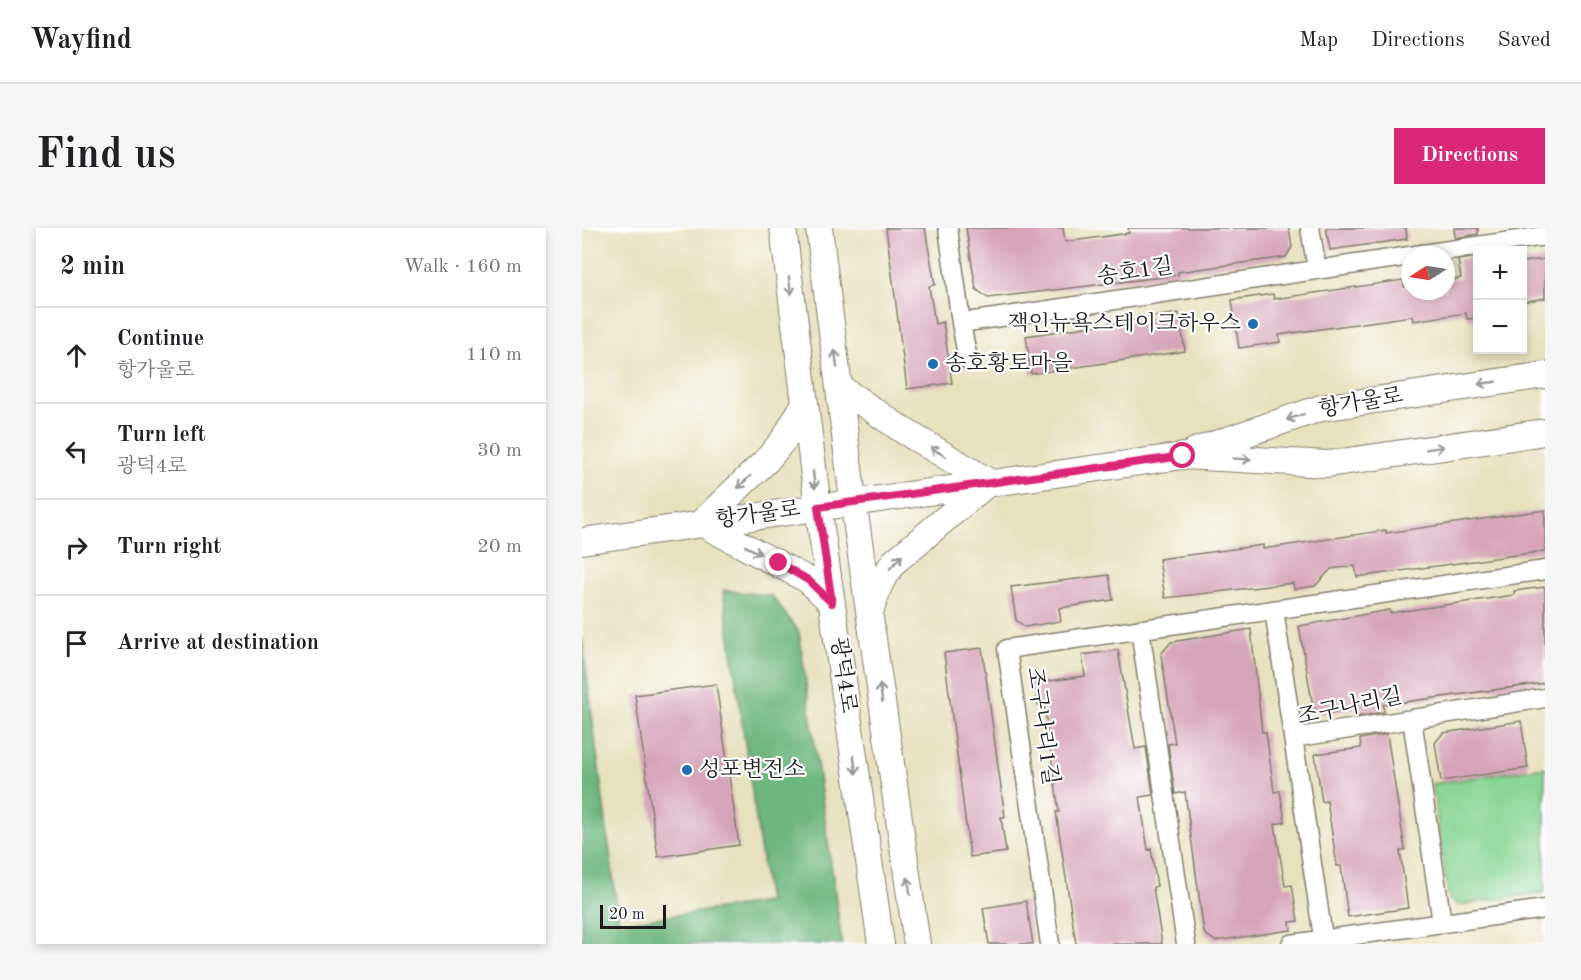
<!DOCTYPE html>
<meta charset="utf-8">
<style>
:root{--surface:#fff;--page:#f6f6f6;--text:#202124;--muted:#757577;--line:#e0e0e0;--accent:#db2777}
body{margin:0;font-family:"Old Standard TT","Noto Serif KR",serif;background:var(--page);color:var(--text)}
.controls{position:absolute;right:18px;top:18px;display:grid;overflow:hidden;border-radius:0px;box-shadow:0 3px 9px #0003}
.controls button{width:54px;height:54px;display:grid;place-items:center;padding:0;border:0;border-bottom:2px solid var(--line);background:var(--surface);color:var(--text);font:30px sans-serif}
.compass{position:absolute;left:819px;top:18px;width:54px;height:54px;border-radius:50%;background:var(--surface);box-shadow:0 3px 9px #0003;rotate:258deg}
.scale{position:absolute;left:18px;bottom:15px;width:66px;box-sizing:border-box;padding-left:6px;border:3px solid #1c1c1c;border-top:0;font-size:16px;line-height:21px;white-space:nowrap;color:#1c1c1c;-webkit-text-stroke:4px #fff;paint-order:stroke}
.stop{position:absolute;width:18px;height:18px;margin:-14px;border:4px solid #db2777;border-radius:50%;background:#fff}
.stop.end{background:#db2777;border-color:#fff;box-shadow:0 2px 6px #0008}
.list{margin:0;padding:0;list-style:none}
h2{display:flex;justify-content:space-between;align-items:center;height:78px;margin:0;padding:0 24px;font-size:26px}
h2 small{font-size:20px;font-weight:400;color:var(--muted)}
.list li{display:grid;grid-template-columns:39px 1fr auto;gap:18px;align-items:center;box-sizing:border-box;height:96px;padding:0 24px;border-top:2px solid var(--line)}
.list b{display:block;font-size:22px;white-space:nowrap}
.list p{margin:0;font-size:20px;white-space:nowrap;color:var(--muted)}
.list em{font-size:20px;font-style:normal;color:var(--muted)}
.icon{flex:none;width:33px;height:33px;fill:none;stroke:currentColor;stroke-width:2;stroke-linecap:round;stroke-linejoin:round}
.map{position:relative;flex:none;width:963px;height:716px;overflow:hidden;border-radius:0px}
header{display:flex;align-items:center;gap:36px;box-sizing:border-box;height:84px;padding:0 30px;background:var(--surface);border-bottom:2px solid var(--line)}
header strong{font-size:28px}
nav{display:flex;gap:33px;margin-inline-start:auto;font-size:21px}
.intro{display:flex;align-items:center;justify-content:space-between;box-sizing:border-box;height:144px;padding:0 36px}
h1{margin:0;font-size:42px}
.button{padding:15px 27px;border-radius:0px;background:var(--accent);color:#fff;font-size:21px;font-weight:700}
main{display:flex;gap:36px;padding:0 36px}
aside{flex:1;background:var(--surface);border-radius:0px;box-shadow:0 3px 9px #0003}
.map>svg:first-child{display:block}
</style>
<header>
<strong>Wayfind</strong>
<nav><a>Map</a><a>Directions</a><a>Saved</a></nav>
</header>
<div class="intro"><h1>Find us</h1><a class="button">Directions</a></div>
<main>
<aside>
<h2>2 min<small>Walk · 160 m</small></h2>
<ul class="list">
<li><svg class="icon" aria-label="ahead" viewBox="0 0 24 24"><path d="M12 20V5M6 11l6-6 6 6"/></svg><div><b>Continue</b><p>항가울로</p></div><em>110 m</em></li>
<li><svg class="icon" aria-label="left" viewBox="0 0 24 24"><path d="M17 20v-9H6M10 6l-5 5 5 5"/></svg><div><b>Turn left</b><p>광덕4로</p></div><em>30 m</em></li>
<li><svg class="icon" aria-label="right" viewBox="0 0 24 24"><path d="M7 20v-9h11M14 6l5 5-5 5"/></svg><div><b>Turn right</b></div><em>20 m</em></li>
<li><svg class="icon" aria-label="arrive" viewBox="0 0 24 24"><path d="M6 21V4h12l-3 4 3 4H6"/></svg><div><b>Arrive at destination</b></div></li>
</ul>
</aside>
<div class="map">
<svg width="963" height="716" viewBox="0 0 963 716">
<rect width="100%" height="100%" fill="#fff"/>
<filter id="ink" filterUnits="userSpaceOnUse"><feTurbulence type="fractalNoise" baseFrequency=".0167" numOctaves="2"/><feDisplacementMap in="SourceGraphic" scale="12" xChannelSelector="R" yChannelSelector="G"/><feConvolveMatrix kernelMatrix="1 2 1 2 8 2 1 2 1" color-interpolation-filters="sRGB"/></filter>
<filter id="wash" filterUnits="userSpaceOnUse"><feTurbulence type="fractalNoise" baseFrequency=".008" numOctaves="4" result="noise"/><feDisplacementMap in="SourceGraphic" scale="24" xChannelSelector="R" yChannelSelector="G"/><feGaussianBlur stdDeviation="1.35" result="paint"/><feColorMatrix in="noise" values="0 0 0 0 0 0 0 0 0 0 0 0 0 0 0 0 0 1.4 0 .05"/><feComposite in="paint" operator="in"/></filter>
<g filter="url(#wash)">
<rect width="100%" height="100%" fill="#e7e1be"/>
<path fill="#89d695" stroke="#527958" stroke-width="1.5" d="M963 539V664L876 677 867 670 850 556Z"/>
<path fill="#6eb77e" stroke="#456a4d" stroke-width="1.5" d="M141 362 190 368 217 404 260 716H0V410L37 695 186 674Z"/>
<g id="blocks">
<path fill="#d6a4b9" d="M304 0H343L353 57 347 58 353 96 361 94 370 155 325 161Z
M384 0H481L483 14 547 5 546 0H707L710 19 704 29 596 44V47L406 70 394 61Z
M744 0H824L825 11 748 22Z
M872 0H896V6L873 10Z
M896 29V90L885 91 884 85 831 93 830 88 697 107 698 114 657 120 650 72 691 66 692 71 821 52 822 59 828 58V63H864V53L879 50 876 32Z
M963 31V70L940 74V34Z
M597 85 603 123 449 146 444 108Z
M963 282V323L775 349 773 338 749 341 733 358 712 361 711 355 583 370 577 331 681 317V321L804 302V305Z
M527 347 531 372 477 380 479 393 443 399 434 392 429 359Z
M963 359V455L801 477 802 484 774 489 773 481 740 486 731 479 717 398 808 382V385L932 367V363Z
M669 401 680 504H684L692 564 698 563 703 594 693 596 703 658 710 657 716 693 708 694 709 702 633 713 622 705 603 564 593 566 586 516 593 515 579 426 589 414Z
M400 420 423 589H419L424 624 388 629 362 425Z
M536 422 553 521 564 519 571 567 558 569 566 622 569 621 575 658 571 659 580 716H494L474 584H477L462 476 456 477 453 455 503 448 500 427Z
M134 456 157 617 76 629 53 467Z
M939 493 946 540 859 553 853 515 861 505Z
M805 506 823 622 818 623 826 680 766 689 759 638H755L745 573 740 574 733 526 779 520 778 511Z
M444 673 451 716H407L401 680Z"/>
</g>
</g>
<g filter="url(#ink)">
<use href="#blocks" fill-opacity="0" stroke="#827e6d" stroke-width="1.5"/>
<g fill="none" stroke-linecap="round" stroke-linejoin="round">
<defs>
<path id="minor" d="M366 0 379 95 828 28
M728 0 735 41
M833 27 963 8
M379 95 386 132
M692 382 742 716
M558 401 604 716
M830 491 860 695
M711 510 963 470
M468 716 425 421 963 342
M709 716 963 681"/>
<path id="secondary" d="M201 0 236 279 299 716
M237 0 271 272 335 716
M257 159 322 203 407 254
M613 223 739 180 963 147
M119 295 185 232 203 210 223 175
M119 295 226 352 250 375
M0 313 601 228 746 236 963 204
M288 384 298 355 312 334 407 254"/>
</defs>
<use href="#minor" stroke="#827e6d" stroke-width="21"/>
<use href="#secondary" stroke="#827e6d" stroke-width="28"/>
<use href="#minor" stroke="#fff" stroke-width="18"/>
<use href="#secondary" stroke="#fff" stroke-width="26"/>
</g>
<defs><path id="oneway-shaft" d="M-6 0H5M1.5-3L5.5 0L1.5 3" fill="none" stroke-width="1.6" stroke-linecap="round" stroke-linejoin="round" transform="scale(1.5)"/></defs>
<g stroke="#999">
<use href="#oneway-shaft" transform="translate(208 58) rotate(83)"/>
<use href="#oneway-shaft" transform="translate(254 131) rotate(-97)"/>
<use href="#oneway-shaft" transform="translate(905 155) rotate(172)"/>
<use href="#oneway-shaft" transform="translate(713 189) rotate(161)"/>
<use href="#oneway-shaft" transform="translate(853 220) rotate(-9)"/>
<use href="#oneway-shaft" transform="translate(356 224) rotate(-149)"/>
<use href="#oneway-shaft" transform="translate(660 231) rotate(3)"/>
<use href="#oneway-shaft" transform="translate(232 252) rotate(83)"/>
<use href="#oneway-shaft" transform="translate(162 254) rotate(136)"/>
<use href="#oneway-shaft" transform="translate(171 322) rotate(27)"/>
<use href="#oneway-shaft" transform="translate(314 334) rotate(-47)"/>
<use href="#oneway-shaft" transform="translate(299 465) rotate(-98)"/>
<use href="#oneway-shaft" transform="translate(273 537) rotate(82)"/>
<use href="#oneway-shaft" transform="translate(327 658) rotate(-98)"/>
</g>
</g>
<g fill="none" stroke-linecap="round" stroke-linejoin="round" filter="url(#ink)">
<path stroke="#db2777" stroke-width="8" d="M197 335 226 352 250 375 236 279 601 228"/>
</g>
<g fill="#1f6fb2" stroke="#fff" stroke-width="2">
<circle cx="671" cy="96" r="6"/>
<circle cx="351" cy="136" r="6"/>
<circle cx="105" cy="542" r="6"/>
</g>
<g text-anchor="middle" dominant-baseline="central" stroke-width="4.5" stroke-linejoin="round" paint-order="stroke">
<g font-size="22" fill="#1c1c1c" stroke="#fff">
<text transform="translate(553 44) rotate(-9)">송호1길</text>
<text transform="translate(779 175) rotate(-10)">항가울로</text>
<text transform="translate(176 287) rotate(-8)">항가울로</text>
<text transform="translate(261 447) rotate(82)">광덕4로</text>
<text transform="translate(768 479) rotate(-12)">조구나리길</text>
<text transform="translate(460 498) rotate(82)">조구나리1길</text>
</g>
<g font-size="22" fill="#1c1c1c" stroke="#fff" text-anchor="start">
<text x="659" y="96" text-anchor="end">잭인뉴욕스테이크하우스</text>
<text x="363" y="136">송호황토마을</text>
<text x="117" y="542">성포변전소</text>
</g>
</g>
</svg>
<div class="controls">
<button>+</button>
<button>−</button>
</div>
<svg class="compass" viewBox="-18 -18 36 36"><path d="M0-13l5 13h-10z" fill="#e53935"/><path d="M0 13l5-13h-10z" fill="#757577"/></svg>
<div class="scale">20 m</div>
<div class="stop" style="left:601px;top:228px"></div>
<div class="stop end" style="left:197px;top:335px"></div>
</div>
</main>
